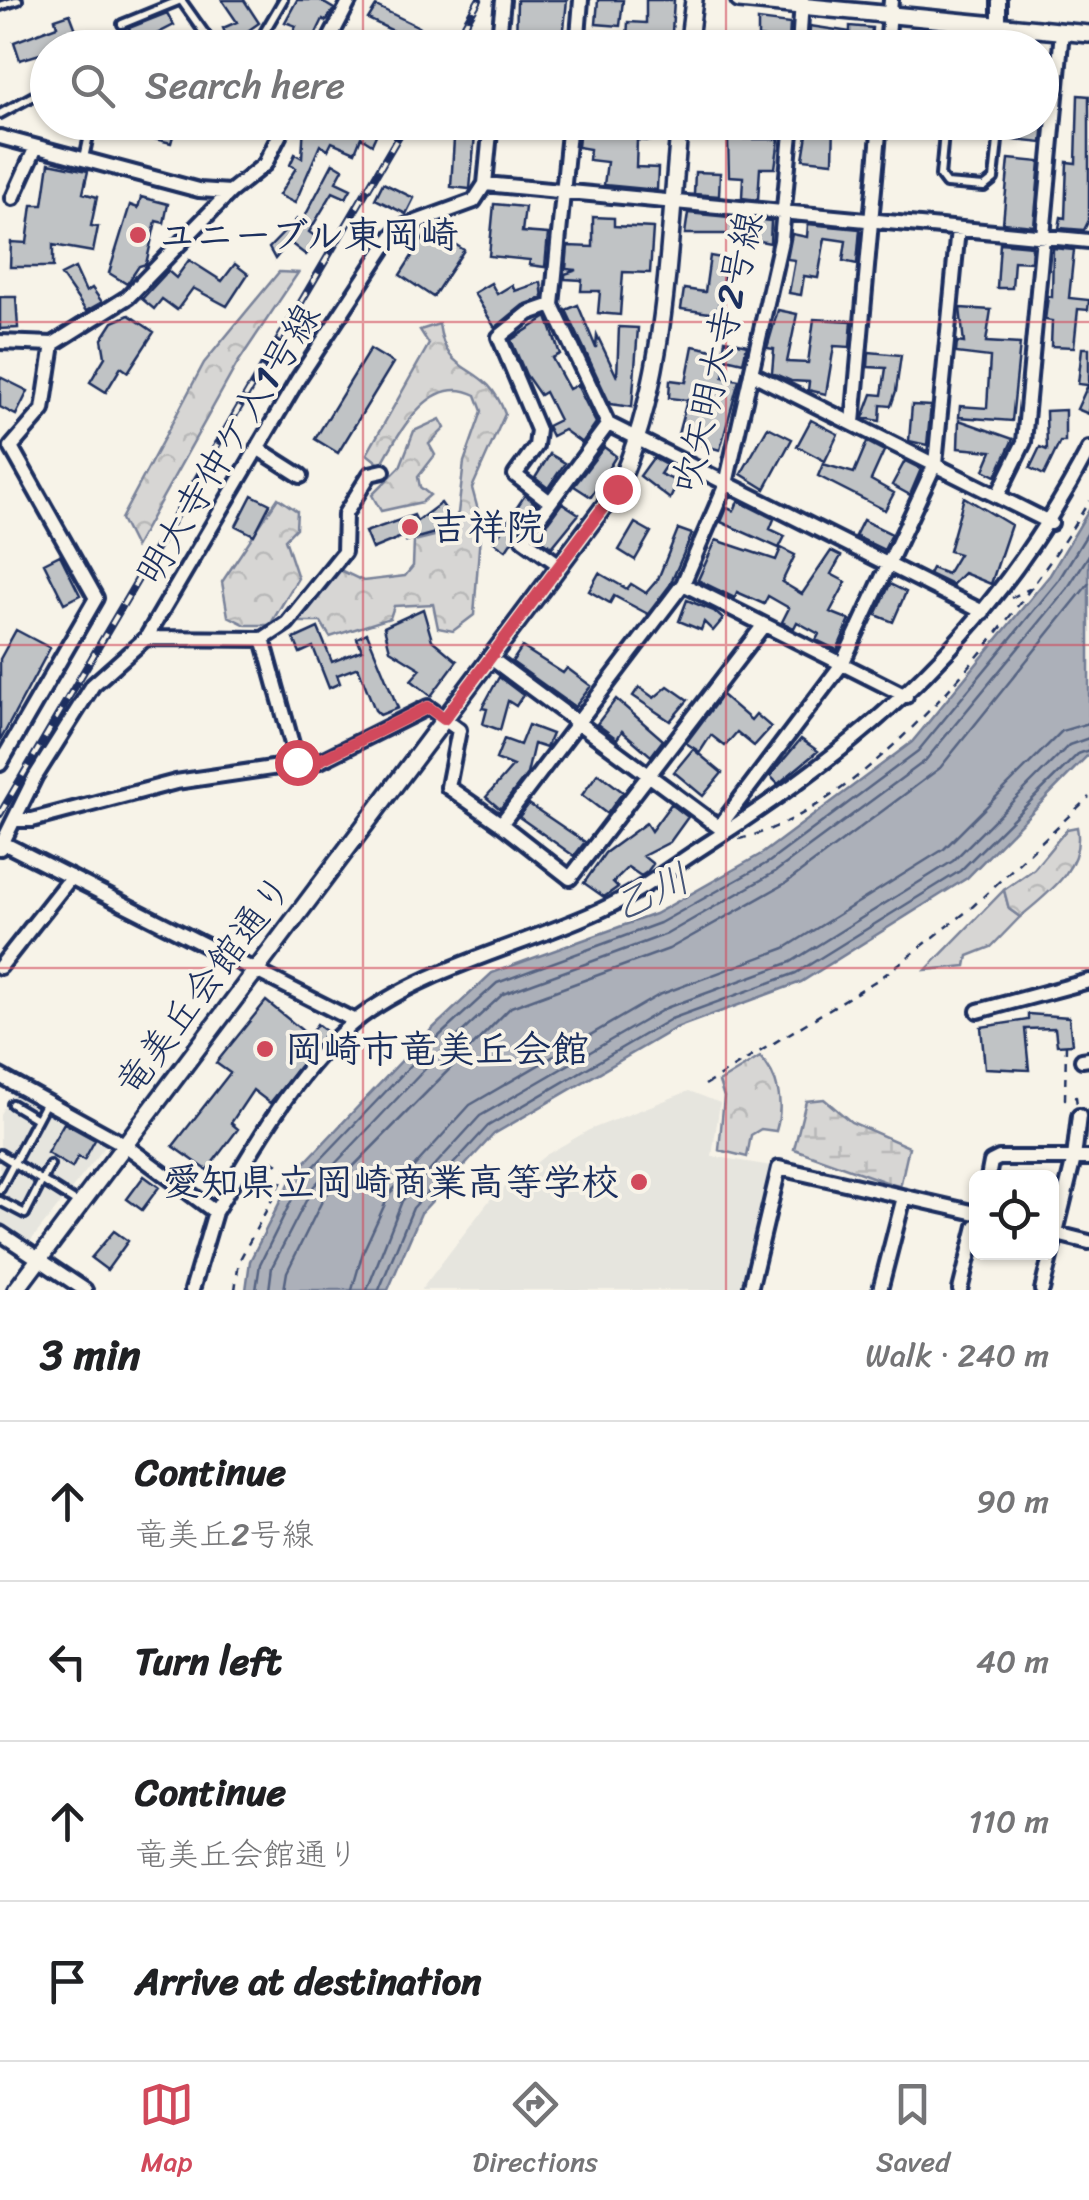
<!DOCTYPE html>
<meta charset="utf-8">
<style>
:root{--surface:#fff;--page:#f2f2f2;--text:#202124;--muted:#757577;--line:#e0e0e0;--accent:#d1495b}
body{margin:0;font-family:Sriracha,"Klee One",sans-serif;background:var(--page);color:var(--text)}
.controls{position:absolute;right:30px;bottom:30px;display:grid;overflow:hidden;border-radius:15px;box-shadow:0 2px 8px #0004}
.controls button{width:90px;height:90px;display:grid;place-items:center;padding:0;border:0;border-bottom:2px solid var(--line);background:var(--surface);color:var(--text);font:50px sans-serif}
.stop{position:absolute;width:30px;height:30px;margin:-22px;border:8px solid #d1495b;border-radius:50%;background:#fff}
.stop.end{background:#d1495b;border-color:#fff;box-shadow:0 2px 10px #0008}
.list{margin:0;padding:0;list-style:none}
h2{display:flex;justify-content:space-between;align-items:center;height:130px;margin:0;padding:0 40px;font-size:42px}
h2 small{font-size:32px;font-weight:400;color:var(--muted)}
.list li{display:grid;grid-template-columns:65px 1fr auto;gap:30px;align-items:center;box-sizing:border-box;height:160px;padding:0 40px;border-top:2px solid var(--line)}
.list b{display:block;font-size:38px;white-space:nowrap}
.list p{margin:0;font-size:32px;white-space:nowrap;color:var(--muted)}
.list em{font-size:32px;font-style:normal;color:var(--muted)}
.icon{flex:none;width:55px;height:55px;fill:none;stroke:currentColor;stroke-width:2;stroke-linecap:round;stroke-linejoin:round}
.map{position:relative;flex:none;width:1089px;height:1290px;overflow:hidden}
.search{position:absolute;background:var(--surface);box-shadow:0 2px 8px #0004;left:30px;right:30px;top:30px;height:110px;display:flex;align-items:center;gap:25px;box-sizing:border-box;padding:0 35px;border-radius:55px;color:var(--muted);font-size:38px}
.sheet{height:770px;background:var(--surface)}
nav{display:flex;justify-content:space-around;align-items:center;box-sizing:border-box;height:140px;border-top:2px solid var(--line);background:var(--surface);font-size:28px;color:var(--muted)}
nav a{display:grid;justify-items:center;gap:5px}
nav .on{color:var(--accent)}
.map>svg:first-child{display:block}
</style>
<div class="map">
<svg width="1089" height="1290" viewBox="0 0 1089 1290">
<defs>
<pattern id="forest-crowns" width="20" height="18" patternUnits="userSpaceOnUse" patternTransform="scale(2.5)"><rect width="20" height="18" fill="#d7d6d4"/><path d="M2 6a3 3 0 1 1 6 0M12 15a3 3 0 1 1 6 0" fill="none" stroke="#b8b8b8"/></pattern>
<pattern id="wetland-marsh" width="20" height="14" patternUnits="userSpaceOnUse" patternTransform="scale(2.5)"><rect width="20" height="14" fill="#d7d6d4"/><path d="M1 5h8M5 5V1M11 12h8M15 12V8" fill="none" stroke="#b8b8b8"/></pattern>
</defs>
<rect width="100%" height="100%" fill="#f7f3e8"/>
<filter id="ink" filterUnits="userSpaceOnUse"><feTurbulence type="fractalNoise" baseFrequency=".01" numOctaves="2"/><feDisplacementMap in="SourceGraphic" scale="20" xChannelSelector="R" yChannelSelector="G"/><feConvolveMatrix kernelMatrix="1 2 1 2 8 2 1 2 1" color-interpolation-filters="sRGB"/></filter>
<g filter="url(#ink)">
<path fill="#e6e5de" d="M14 1090 104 1140 105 1147 29 1243 0 1226V1114Z
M689 1091 720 1103 712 1156 771 1166 741 1290H421L492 1197 546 1155 589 1130Z"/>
<path fill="#d7d6d4" stroke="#798299" stroke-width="2.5" d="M1004 890 1009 909 1020 917 991 947 968 956 966 966 926 970Z"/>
<path fill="url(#forest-crowns)" stroke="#798299" stroke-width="2.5" d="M279 272 298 273 237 364 135 547 121 519 204 363Z
M439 324C447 382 485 358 505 414L472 488 481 521 474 615 453 631 438 628 433 604 394 606 390 618 330 637 321 622H292L332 566 363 581 405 576 413 566 414 541 434 536 451 524 458 513 464 462 482 411 476 395C430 372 399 433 381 465L367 454 429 344 420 330Z
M440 419 445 428 429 444 435 455 418 477 420 487 430 495 422 502 381 511 372 495 400 467 414 431Z
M278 498 297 511 296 528 285 539 298 578 270 625H246L228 616 222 582Z
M1077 827C1085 868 1048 893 1020 917L1009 909 1004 890 1034 869 1067 829Z
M760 1057C779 1076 784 1105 776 1131L761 1129 751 1135 747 1157 719 1150 724 1097 719 1082Z"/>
<path fill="url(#wetland-marsh)" stroke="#798299" stroke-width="2.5" d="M824 1099 851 1122 909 1147 900 1187 794 1149 806 1101Z"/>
<path fill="#acb0b9" stroke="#727c95" stroke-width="2.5" d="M1089 510V754L967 878 801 982 676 1028 494 1134 421 1213 388 1290H246L250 1261 294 1174 430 1031 492 973 655 914 763 853 912 742 1050 575Z"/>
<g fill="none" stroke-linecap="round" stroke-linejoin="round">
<path stroke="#556382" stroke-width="2.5" d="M256 1290 260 1264 302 1179 437 1038 497 983 660 923 769 862 918 751 1058 581 1089 531
M269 1290 272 1267 313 1187 446 1047 503 994 667 934 775 872 925 761 1067 589 1089 555
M284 1290 287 1272 325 1195 511 1007 669 949 786 883 940 768 1089 583
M352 1290 363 1252 390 1193 470 1105 659 995 785 948 944 849 1062 731 1089 723
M367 1290 402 1201 480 1116 666 1008 791 962 953 861 1069 745 1089 738
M379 1290 413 1208 488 1126 671 1019 796 973 960 871 1078 754 1089 750"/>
</g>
<path fill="#c0c3c5" stroke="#1b2f5e" stroke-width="2.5" d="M222 0H244L259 23 242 35 246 44 231 48 223 28 237 22Z
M297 0H319L334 9 326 21 323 19 309 48H286L296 26 285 22Z
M517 0H567L562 48H516Z
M598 0H623L620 26 596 24Z
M646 0H674L671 48H649V41L627 39 628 22 646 23Z
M376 6 419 27 412 40 368 19Z
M167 13 174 25 149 38 151 48H135L129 28Z
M70 14 83 48H48V73L40 54 20 60 14 42 57 26 55 19Z
M758 20 790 24 789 42 758 37Z
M810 26 850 32V26L872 28 870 48 822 40 821 48H809Z
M1078 95 1089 96V220L1084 230 1059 228 1061 217 1065 218 1067 162 1076 163Z
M104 122H168L176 125 171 143 131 133 130 139 101 132Z
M382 122 372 144 361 137 355 152 332 142 328 150 320 145 295 203 279 195 296 168 290 165 295 154 302 158 304 123Z
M591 122H650L649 141 637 140 636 167 658 168 657 190 604 185 607 162 589 160 590 149 578 147 580 127 591 128Z
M809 122H834L833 162 803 159Z
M1014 122H1044L1042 143 1013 140Z
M455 123 476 124 470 189 451 187Z
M728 139H779L775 168H760L758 200 742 198 743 177 729 176Z
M1009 159 1040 162 1034 226 1003 223Z
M49 163 88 171 83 193 97 197 91 226 98 227 93 252 53 245V267H10L11 242 27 243 32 205H43Z
M333 163 343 169 336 182 351 189 346 198 333 192 309 232 319 239 306 255 289 242 275 259 269 248 297 219 302 222Z
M695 172 720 173 719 196 694 194Z
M383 183 414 198 406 214 375 199Z
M141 197 168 204 164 223 156 221 146 264 139 266 127 284 109 273 130 205 138 208Z
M494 204 525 207 522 232 548 234 545 267 529 265 530 260 489 256Z
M688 213 771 221 770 243 725 234H685Z
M593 217 614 218V226L653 228 650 273 623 272 620 315 598 313 600 291H581L582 280 565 279V274L577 270 566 269 568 246 593 247Z
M808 224 860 229 857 264 843 261 846 241 825 238 818 278 804 276 801 295 789 293 795 260 787 259 792 234 807 237Z
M430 228 464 250 433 297 400 275Z
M1000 243 1032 246 1031 262 1014 261 1012 288H997Z
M1053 248 1074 250 1069 298 1089 300 1088 310 1078 309 1074 347 1051 346 1052 321 1045 320 1048 296 1052 297Z
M710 256 727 259 717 314 681 309 684 289 705 292Z
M189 260 222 281 235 264 248 274 227 306 193 288 177 310 162 299 154 309 142 299 168 271 176 278Z
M75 268 86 292 92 288 102 302 86 311 61 275Z
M541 282 543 298 523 305 495 328 474 293 491 283 497 294 512 285 515 291Z
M0 297H16L18 328 0 329Z
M578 305 596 348 597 335 617 377 619 327 638 328 632 407 610 404 566 310Z
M960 308 991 310 986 342 1020 344 1012 421 959 417 960 406 987 408 990 357 956 353 957 342 964 343Z
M778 310 797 314 787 362 808 363 814 319 852 321 850 347 834 346 826 394 808 390 809 382 791 381 772 373 774 349 767 348Z
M129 315 154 332 128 372 121 367 106 392 90 382 105 357 102 339 113 322Z
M547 317 560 354 552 358 569 389 577 385 596 423 582 443 564 430 552 436 547 426 559 420 545 392 540 395 526 375 511 340Z
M725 340 747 345 743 362 726 358 723 377 739 380 720 450 677 438 687 400 669 398 670 380 686 382 693 346 723 352Z
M1082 348H1089V414L1077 409 1088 385 1078 384Z
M370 349 393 363 338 453 315 439Z
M869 352 901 355 896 391 891 406 881 405 880 421 863 418 872 394 882 395 886 368 868 367Z
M0 377 28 391 16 415 0 407Z
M912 405 931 406 927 445 909 441Z
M1065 410V442H1060L1044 475 1030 468 1040 447 1047 450 1046 411Z
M811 420 838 434 825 461 797 446Z
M959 420 1013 439 996 476 984 470 992 451 958 448Z
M768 427 792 439 765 489 741 474Z
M867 442 884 451 871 480 894 493 885 510 818 476 823 464 854 473Z
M604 447 616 456 591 497 574 486Z
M550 454 565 463 548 488 535 478Z
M653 458 666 465 660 474 678 482 670 499 640 476Z
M905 461 921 469 910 495 892 485Z
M252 495 270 504 254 535 236 526Z
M525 495 536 504 506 550 494 542Z
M964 497 1011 525 991 584 964 573 952 585 929 574 932 568 947 574 959 554 949 551Z
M738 501 774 519 770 529 785 536 779 548 721 522 727 508 734 511Z
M441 503 453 520 435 533 406 541 404 536 372 549 365 532 414 515 417 521Z
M562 503 579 514 552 547 537 537Z
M863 520 892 534 884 550 855 536Z
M635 523 651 532 635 560 619 550Z
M678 529 692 534 670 585 648 614 614 596 610 603 589 591 599 573 627 589 631 584 646 593 658 579Z
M716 540 776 560 781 548 795 555 782 582 802 594 831 551 841 556 831 574 846 582 830 612 850 620 837 650 816 640 819 634 797 622 794 628 782 622 789 608 768 596 764 604 737 592 735 598 698 580Z
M60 555 80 595 64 603 44 563Z
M890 584 906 592 893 622 876 615Z
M687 600 714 611 723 619 713 631 704 622 701 630 679 621Z
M423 609 432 640 457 661 431 696 411 680 421 669 390 650 384 627Z
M318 628 332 662 362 650 357 638 367 633 398 708 380 715 375 710 358 667 337 675 340 683 329 688 313 647 300 653 294 639Z
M16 630 50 648 0 741V659Z
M522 647 563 673 567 668 591 686 575 707 512 662Z
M499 677 523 695 516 706 508 701 500 730 483 724 487 709 482 708Z
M668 686 688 700 670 721 633 696 639 687 654 698Z
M722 695 751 720 756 714 771 727 754 746 737 732 725 746 711 735 700 752 686 743Z
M616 699 663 740 651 756 622 731 617 739 597 724Z
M528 725 552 734 546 748 534 744 527 774 500 809 486 797 513 766 496 759 504 739 520 745Z
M801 739 818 751 778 784 770 776Z
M693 749 722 773 703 796 674 772Z
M598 773 623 792 607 814 582 795Z
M529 804 585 842 574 856 519 817Z
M671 804 688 817 670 842 643 856 653 864 647 872 641 876 628 867 613 882 618 887 604 897 584 883 605 853 646 823 651 831Z
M266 1001 309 1036 317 1024 327 1032 270 1103 253 1090 231 1123 238 1129 207 1170 173 1146 230 1073 216 1063Z
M1028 1014 1069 1017 1072 1044 1057 1045 1055 1028 1025 1029 1029 1070 985 1068 981 1027 1028 1020Z
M64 1123 95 1140 84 1160 78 1157 72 1168 47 1153Z
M144 1176 159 1187 142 1210 127 1199Z
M114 1231 128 1241 107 1270 91 1258Z"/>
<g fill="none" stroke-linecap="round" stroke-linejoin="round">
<defs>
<path id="service" d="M181 0 215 48
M0 6 18 0
M122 24 181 0
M255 48 283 0
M953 48 955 22
M1008 48 1010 29
M0 114 48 88
M945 122 940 176 946 184 984 187 994 179 1000 122
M84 158 92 122
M12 1104 37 1119
M0 1154 79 1204
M0 1189 46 1102
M0 1201 25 1214 50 1165"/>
<path id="minor" d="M999 0V25
M325 48 350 0
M498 48 503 0
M577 48 581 0
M799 48 802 0
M887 48 891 0
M570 122 552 305 608 424 983 612
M0 137 199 190 230 192
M485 184 1089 241
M13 198 36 147
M0 342 53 344 128 297 230 192 265 164 286 122
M751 373 1051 523
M853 423 880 122
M257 448 301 476
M998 495 1024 442 1062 31
M550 502 515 475 536 446 538 430 499 337 529 313 552 305
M561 566 523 539 608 424
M683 584 906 696
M146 638 263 639 297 762
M263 639 287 623 344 552 345 514 370 474 383 471
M492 659 724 831
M0 764 96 598 11 447 43 410 53 344
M16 820H32L176 782 320 761 428 707 459 730 448 787 501 824 683 584 726 484 781 241 792 122
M501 824 570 878 763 626
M719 827 842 664 935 464 958 229
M3 843 355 1021
M0 848 35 777 93 685 146 638 298 379 392 236 400 228 474 201 485 184 491 122
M0 967 71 877
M978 1011 1089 981
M1082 1060 1089 1059
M0 1076 125 1145 215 1212 192 1290
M988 1178 991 1162 999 1158H1089
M215 1212C254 1148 295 1071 353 1023 419 969 524 946 601 910 638 893 670 868 704 846 873 738 995 630 1089 449
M0 1233 85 1290
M1053 1233 1089 1242
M750 1290 779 1168 976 1213
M880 1290 904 1197
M960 1290 976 1226
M1042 1290 1074 1158 1079 1116"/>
<path id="tertiary" d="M739 0 1089 34
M688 48 694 0
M16 1290 617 489C669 376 667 245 680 122"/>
</defs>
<use href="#service" stroke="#1b2f5e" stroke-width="14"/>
<use href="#minor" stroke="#1b2f5e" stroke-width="20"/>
<use href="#tertiary" stroke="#1b2f5e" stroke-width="22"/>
<path stroke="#1b2f5e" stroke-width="2.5" stroke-dasharray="8 8" stroke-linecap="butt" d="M126 35 129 48
M1011 598 1035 586
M739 839C870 810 1022 613 1089 501
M1066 1044 1065 1099 1076 1097 1077 1105
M705 1085 882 977 970 909 1089 797
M235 1290 239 1261 288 1170 265 1156"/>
<use href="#service" stroke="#f7f3e8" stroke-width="6"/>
<use href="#minor" stroke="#f7f3e8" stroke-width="12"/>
<use href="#tertiary" stroke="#f7f3e8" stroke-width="15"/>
<defs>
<path id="rail" d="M451 48 479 0
M0 814 407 122"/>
</defs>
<use href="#rail" stroke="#1b2f5e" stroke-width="8"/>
<use href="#rail" stroke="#f7f3e8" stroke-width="4" stroke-dasharray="11" stroke-linecap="butt"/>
</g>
</g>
<g fill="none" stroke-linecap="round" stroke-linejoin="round" filter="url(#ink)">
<path stroke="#d1495b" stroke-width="12" d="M297 762 320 760 428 707 444 719 617 489"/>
</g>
<path fill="none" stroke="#d1495b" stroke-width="2.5" stroke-opacity="0.55" d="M363 0V48M726 0V48M363 122V1290M726 122V1290M0 322H1089M0 645H1089M0 968H1089"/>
<g fill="#d1495b" stroke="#f7f3e8" stroke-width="4">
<circle cx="138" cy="235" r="10"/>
<circle cx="410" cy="527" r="10"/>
<circle cx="265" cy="1049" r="10"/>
<circle cx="639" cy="1182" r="10"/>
</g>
<g text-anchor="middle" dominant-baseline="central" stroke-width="8" stroke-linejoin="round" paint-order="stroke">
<g font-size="38" font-weight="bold" fill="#1b2f5e" stroke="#f7f3e8" text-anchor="start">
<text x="158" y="235">ユニーブル東岡崎</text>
<text x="430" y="527">吉祥院</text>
<text x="285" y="1049">岡崎市竜美丘会館</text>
<text x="619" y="1182" text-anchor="end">愛知県立岡崎商業高等学校</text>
</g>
<g font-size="38" fill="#1b2f5e" stroke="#f7f3e8">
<text transform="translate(718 352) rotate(-77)">吹矢明大寺2号線</text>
<text transform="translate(228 444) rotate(-59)">明大寺仲ケ入1号線</text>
<text transform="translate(204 985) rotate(-53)">竜美丘会館通り</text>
</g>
<g font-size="40" font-style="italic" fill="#465679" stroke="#f7f3e8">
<text transform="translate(651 892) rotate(-25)">乙川</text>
</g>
</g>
</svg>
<div class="controls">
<button><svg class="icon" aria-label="locate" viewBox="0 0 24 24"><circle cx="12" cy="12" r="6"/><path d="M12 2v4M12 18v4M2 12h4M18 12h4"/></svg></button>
</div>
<div class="stop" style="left:297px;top:762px"></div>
<div class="stop end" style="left:617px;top:489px"></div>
<div class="search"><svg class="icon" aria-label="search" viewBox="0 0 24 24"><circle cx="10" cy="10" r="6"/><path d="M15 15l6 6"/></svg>Search here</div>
</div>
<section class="sheet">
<h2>3 min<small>Walk · 240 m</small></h2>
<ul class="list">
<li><svg class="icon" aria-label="ahead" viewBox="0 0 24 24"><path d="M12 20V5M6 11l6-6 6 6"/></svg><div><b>Continue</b><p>竜美丘2号線</p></div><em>90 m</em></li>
<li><svg class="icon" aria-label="left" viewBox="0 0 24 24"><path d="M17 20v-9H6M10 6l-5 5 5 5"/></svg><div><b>Turn left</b></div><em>40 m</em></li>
<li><svg class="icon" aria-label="ahead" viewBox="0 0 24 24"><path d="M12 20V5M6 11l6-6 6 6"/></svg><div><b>Continue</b><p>竜美丘会館通り</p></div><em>110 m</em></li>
<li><svg class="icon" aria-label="arrive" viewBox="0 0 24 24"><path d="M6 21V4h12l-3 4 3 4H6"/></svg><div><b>Arrive at destination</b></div></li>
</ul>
</section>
<nav>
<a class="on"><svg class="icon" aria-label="map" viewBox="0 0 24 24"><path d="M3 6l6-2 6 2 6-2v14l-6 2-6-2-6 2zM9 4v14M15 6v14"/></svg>Map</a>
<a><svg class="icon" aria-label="directions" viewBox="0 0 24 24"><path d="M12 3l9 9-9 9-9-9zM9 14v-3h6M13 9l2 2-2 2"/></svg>Directions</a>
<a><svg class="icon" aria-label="saved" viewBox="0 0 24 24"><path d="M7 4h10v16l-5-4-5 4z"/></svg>Saved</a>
</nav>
